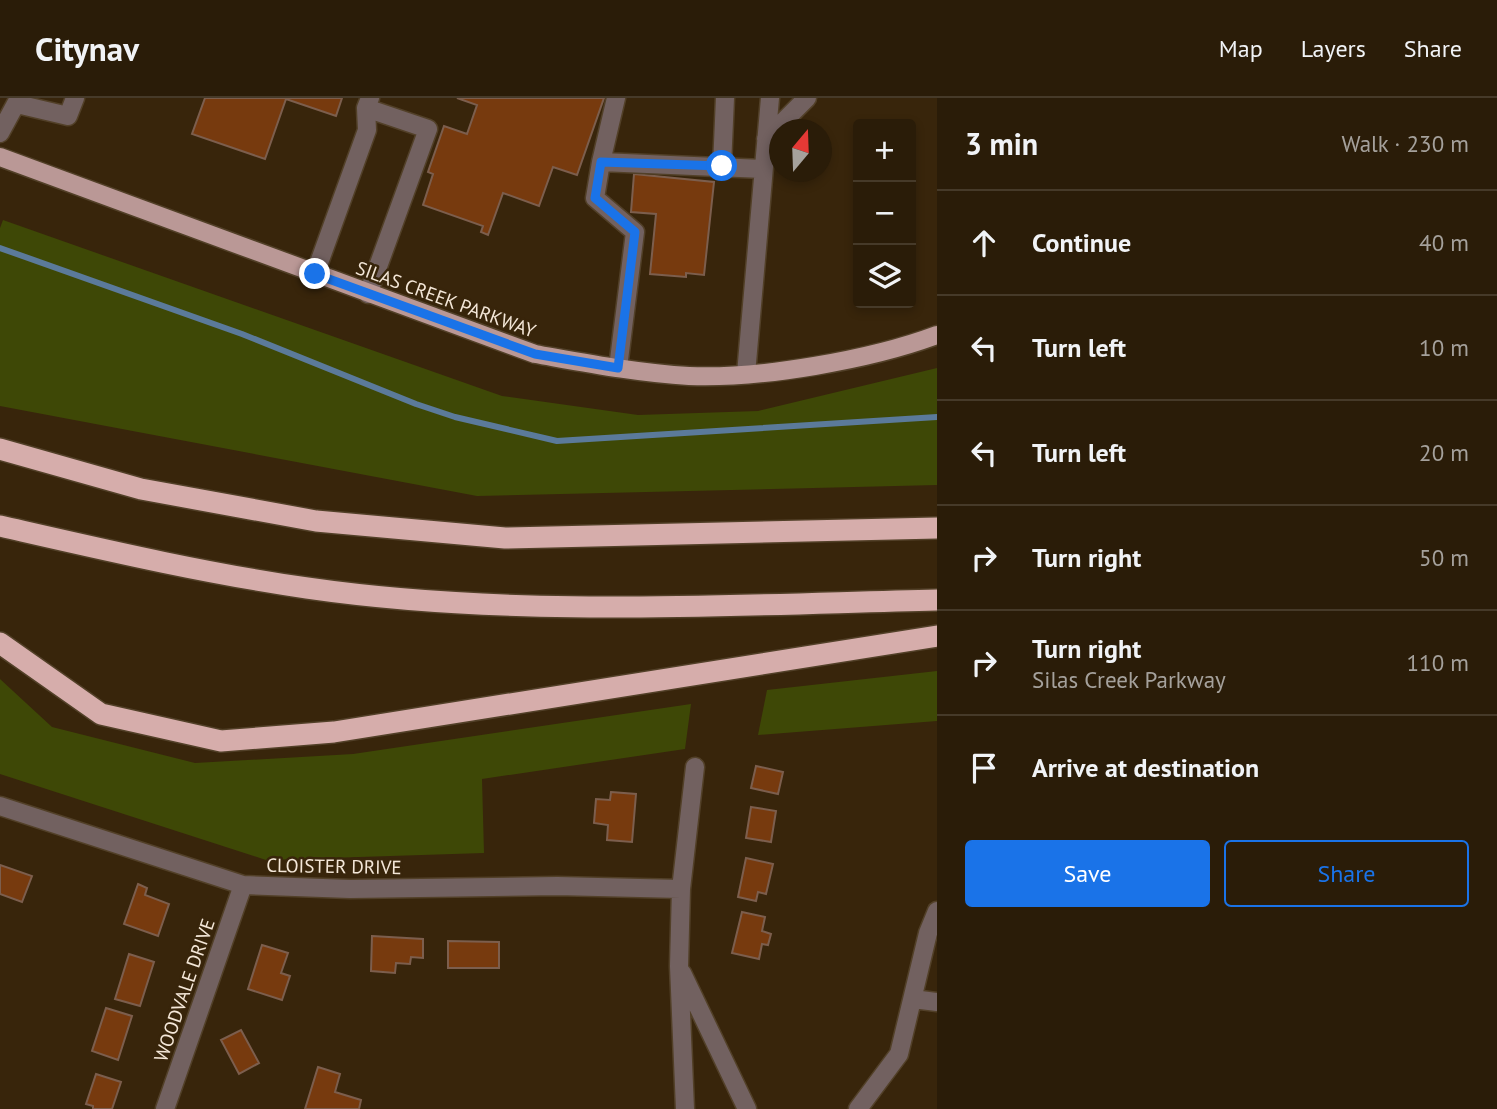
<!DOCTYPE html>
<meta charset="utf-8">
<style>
:root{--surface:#2a1c08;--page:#362916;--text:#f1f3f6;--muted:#a5a19c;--line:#463a29;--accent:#1a73e8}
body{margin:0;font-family:"PT Sans",sans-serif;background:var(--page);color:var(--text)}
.controls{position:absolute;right:21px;top:21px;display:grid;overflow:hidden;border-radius:7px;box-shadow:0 4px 10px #0003}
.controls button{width:63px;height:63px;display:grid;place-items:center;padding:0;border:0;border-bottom:2px solid var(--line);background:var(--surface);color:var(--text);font:35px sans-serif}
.compass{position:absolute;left:769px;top:21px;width:63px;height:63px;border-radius:50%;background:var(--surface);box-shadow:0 4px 10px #0003;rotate:19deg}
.stop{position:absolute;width:21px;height:21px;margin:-16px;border:5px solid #1a73e8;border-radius:50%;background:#fff}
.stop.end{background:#1a73e8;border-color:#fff;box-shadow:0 2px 7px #0008}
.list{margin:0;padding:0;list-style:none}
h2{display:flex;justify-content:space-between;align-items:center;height:91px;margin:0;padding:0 28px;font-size:30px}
h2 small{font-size:23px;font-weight:400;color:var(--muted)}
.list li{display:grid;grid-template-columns:46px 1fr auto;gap:21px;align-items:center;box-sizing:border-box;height:105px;padding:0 28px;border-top:2px solid var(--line)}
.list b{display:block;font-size:26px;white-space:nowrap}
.list p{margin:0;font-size:23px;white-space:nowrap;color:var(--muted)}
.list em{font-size:23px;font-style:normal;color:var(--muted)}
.actions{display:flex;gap:14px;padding:21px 28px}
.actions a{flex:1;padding:16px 0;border:2px solid var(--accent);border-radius:7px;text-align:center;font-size:24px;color:var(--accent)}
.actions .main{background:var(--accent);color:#fff}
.icon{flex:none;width:38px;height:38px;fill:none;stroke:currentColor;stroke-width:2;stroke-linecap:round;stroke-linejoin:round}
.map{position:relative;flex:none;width:937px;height:1011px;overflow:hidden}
header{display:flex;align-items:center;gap:42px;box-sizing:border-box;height:98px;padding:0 35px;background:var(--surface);border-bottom:2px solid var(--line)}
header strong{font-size:33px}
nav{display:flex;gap:38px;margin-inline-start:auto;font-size:24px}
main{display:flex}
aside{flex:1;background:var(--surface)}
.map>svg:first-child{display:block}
</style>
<header>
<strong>Citynav</strong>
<nav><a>Map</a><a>Layers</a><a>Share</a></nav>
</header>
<main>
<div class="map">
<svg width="937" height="1011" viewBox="0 0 937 1011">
<rect width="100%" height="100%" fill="#38250b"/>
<path fill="#3e4806" d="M3 122 502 298 638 317 758 313 937 270V387L477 398 0 308V130Z
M937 573V623L758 637 767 592Z
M0 581 52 629 195 665 353 656 691 606 685 651 482 681 484 755 266 762 0 676Z"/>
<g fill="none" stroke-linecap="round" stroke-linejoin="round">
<path stroke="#5b7a9a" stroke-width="6" d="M0 150 242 236 416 306 455 319 557 343 937 319"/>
</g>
<path fill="#773a0e" stroke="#7c5e4d" stroke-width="2" d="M205 0H342L336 18 286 1 265 61 192 36Z
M457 0H604L577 77 553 69 539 108 503 95 488 137 481 134 483 128 423 107 433 76 428 74 444 28 467 36 477 7Z
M634 76 714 84 704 177 686 175V179L650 176 656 116 631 114Z
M756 668 783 674 778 696 751 690Z
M611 694 636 696 632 744 607 742 608 727 594 725 596 701 610 702Z
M751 709 776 713 771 744 746 740Z
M746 760 773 766 766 796 758 794 756 803 738 799Z
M0 767 32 778 22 804 0 796Z
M138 786 147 790 145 797 169 806 158 838 124 826Z
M742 814 765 819 762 833 771 836 768 847 762 846 759 861 732 855Z
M372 838 423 841V860L411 859 410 866 396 865 395 875 371 873Z
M448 843 499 844V870H448Z
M262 847 288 855 281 875 290 878 282 902 248 891Z
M129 856 154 864 140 908 115 901Z
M106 910 132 918 118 962 92 953Z
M241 932 259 965 239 976 221 942Z
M318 969 340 976 335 994 361 1002 359 1011H305Z
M96 976 121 984 112 1011H93V1008L86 1006Z"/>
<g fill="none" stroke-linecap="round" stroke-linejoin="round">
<defs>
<path id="minor" d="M17 6 68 18 75 0
M366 10 428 31 368 196
M0 35 19 0
M766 41 807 0
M601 64 616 0
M722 68 725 0
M315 176 367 32 366 10 370 0
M618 270 635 134 595 100 601 64 763 71
M746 276 770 0
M0 708 243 787 350 791 557 788 681 791
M682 875 747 1011
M913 901 937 904
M165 1011 243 787
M685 1011 679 868 681 791 695 669
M858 1011 899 956 928 835 937 813"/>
<path id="major" d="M0 59 535 256C586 265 637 275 689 278 760 281 870 262 937 237"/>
<path id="highway" d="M0 351 141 391 316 423 505 440 937 430
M0 428C101 451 203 475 307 490 515 520 728 507 937 502
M0 545 101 616 221 643 334 634 937 538"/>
</defs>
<use href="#minor" stroke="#524028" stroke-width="21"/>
<use href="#major" stroke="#524028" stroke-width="21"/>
<use href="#highway" stroke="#524028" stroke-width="24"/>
<use href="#minor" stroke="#726160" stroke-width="18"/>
<use href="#major" stroke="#ba9896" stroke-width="18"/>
<use href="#highway" stroke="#d6adab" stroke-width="21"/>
</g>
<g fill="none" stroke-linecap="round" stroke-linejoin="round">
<path stroke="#1a73e8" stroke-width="9" d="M315 176 535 256 618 270 635 134 595 100 601 64 722 68"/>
</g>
<g text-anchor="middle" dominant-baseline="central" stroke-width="5" stroke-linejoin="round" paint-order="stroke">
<g font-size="19" fill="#f4e7d8" stroke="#38250b">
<text transform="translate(446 201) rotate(20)">SILAS CREEK PARKWAY</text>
<text transform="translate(334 768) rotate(1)">CLOISTER DRIVE</text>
<text transform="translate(184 892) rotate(-71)">WOODVALE DRIVE</text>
</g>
</g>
</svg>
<div class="controls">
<button>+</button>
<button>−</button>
<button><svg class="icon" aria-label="layers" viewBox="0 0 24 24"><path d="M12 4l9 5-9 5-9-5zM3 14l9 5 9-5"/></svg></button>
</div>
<svg class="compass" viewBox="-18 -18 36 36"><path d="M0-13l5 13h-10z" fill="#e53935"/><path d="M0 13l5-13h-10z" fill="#a5a19c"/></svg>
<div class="stop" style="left:722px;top:68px"></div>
<div class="stop end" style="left:315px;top:176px"></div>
</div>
<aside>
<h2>3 min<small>Walk · 230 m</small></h2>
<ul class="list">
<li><svg class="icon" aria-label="ahead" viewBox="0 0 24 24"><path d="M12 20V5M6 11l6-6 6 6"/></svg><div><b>Continue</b></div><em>40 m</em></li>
<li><svg class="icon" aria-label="left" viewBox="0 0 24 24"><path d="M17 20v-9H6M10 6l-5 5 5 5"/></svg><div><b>Turn left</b></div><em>10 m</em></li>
<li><svg class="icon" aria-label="left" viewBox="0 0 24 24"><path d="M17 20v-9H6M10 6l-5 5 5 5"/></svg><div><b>Turn left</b></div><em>20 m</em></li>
<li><svg class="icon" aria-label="right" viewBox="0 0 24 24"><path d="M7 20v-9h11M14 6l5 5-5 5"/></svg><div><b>Turn right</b></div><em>50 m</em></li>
<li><svg class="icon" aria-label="right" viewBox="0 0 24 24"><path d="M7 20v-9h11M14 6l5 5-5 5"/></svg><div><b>Turn right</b><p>Silas Creek Parkway</p></div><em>110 m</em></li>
<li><svg class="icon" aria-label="arrive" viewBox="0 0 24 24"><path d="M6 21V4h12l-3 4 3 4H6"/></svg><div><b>Arrive at destination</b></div></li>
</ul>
<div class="actions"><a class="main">Save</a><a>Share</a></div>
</aside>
</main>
